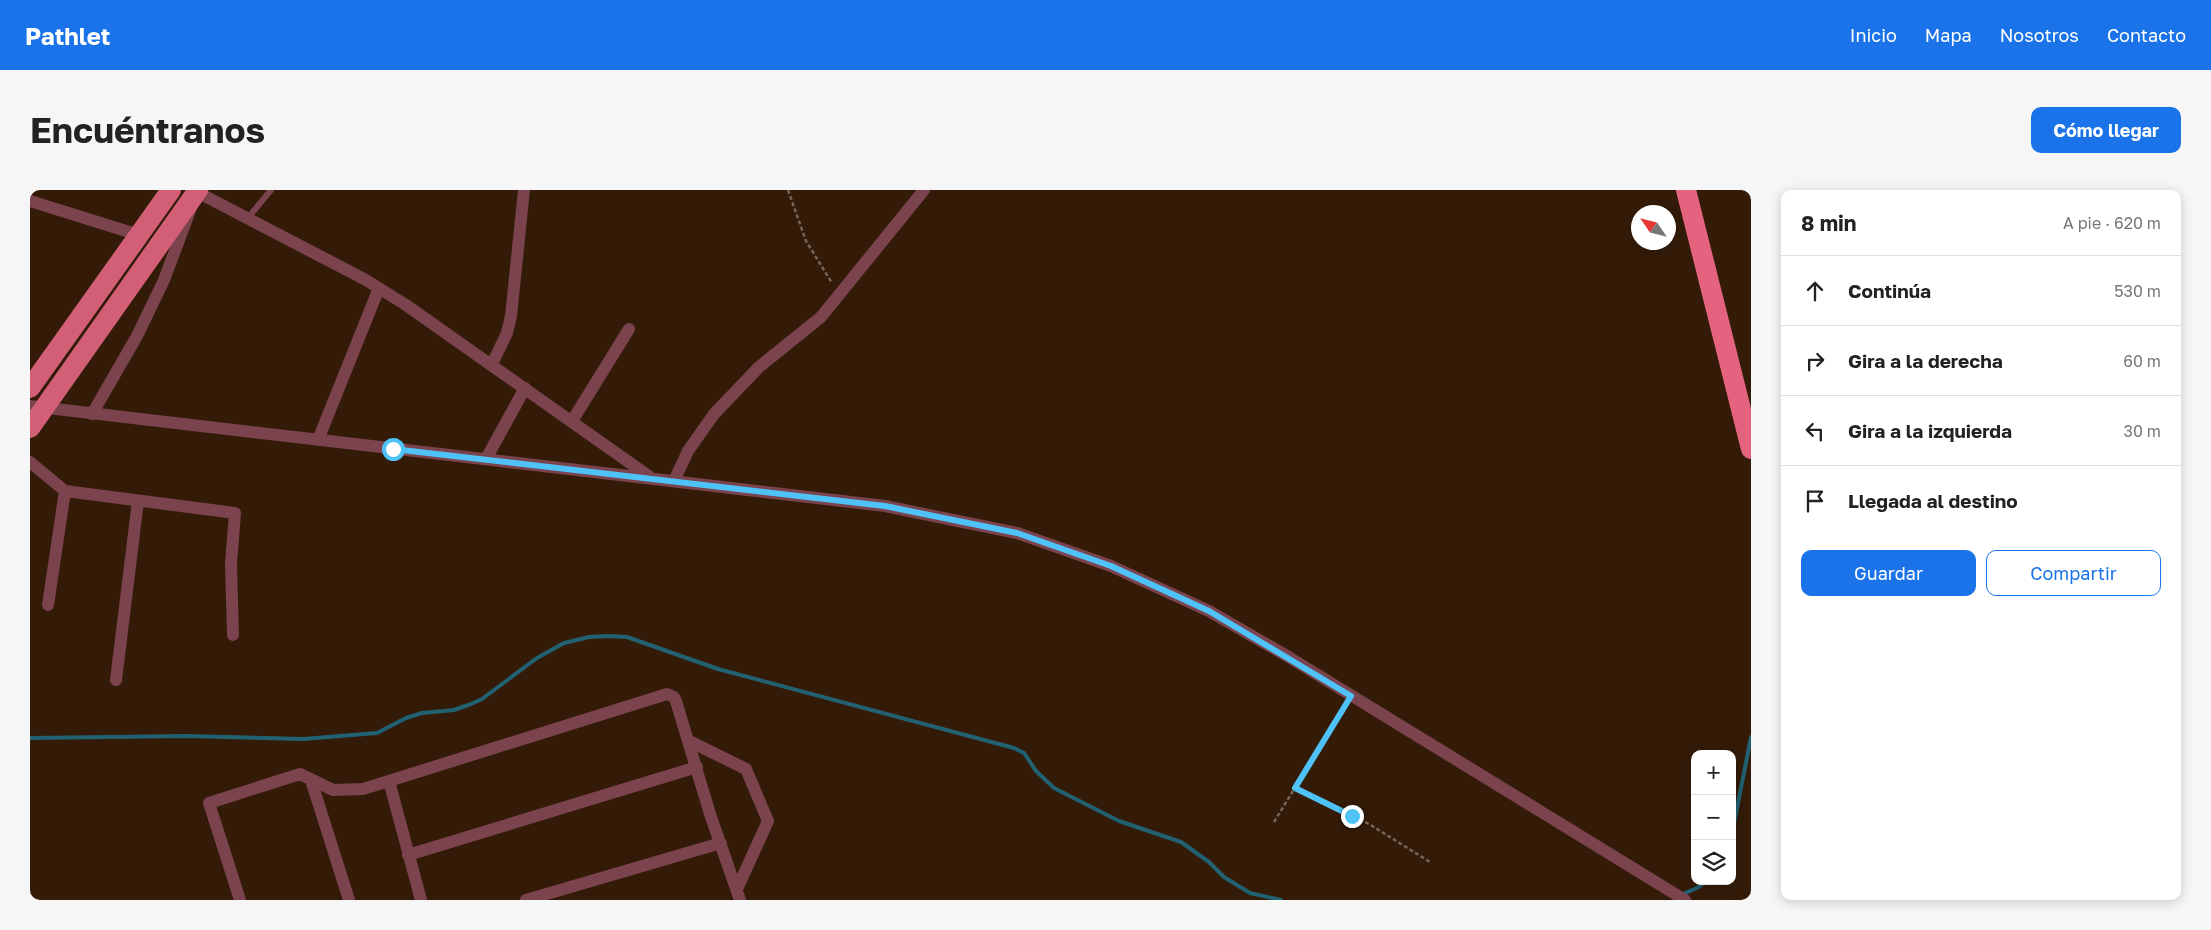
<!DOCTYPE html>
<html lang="es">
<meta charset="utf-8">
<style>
:root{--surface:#fff;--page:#f6f6f6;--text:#222;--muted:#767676;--line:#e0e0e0;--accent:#1a73e8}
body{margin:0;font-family:"Golos Text",sans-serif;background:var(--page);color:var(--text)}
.controls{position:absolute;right:15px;bottom:15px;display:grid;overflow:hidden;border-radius:10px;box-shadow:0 2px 12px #0003}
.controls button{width:45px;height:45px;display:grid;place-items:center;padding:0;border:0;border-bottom:1px solid var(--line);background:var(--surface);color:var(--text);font:25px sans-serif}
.compass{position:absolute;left:1601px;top:15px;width:45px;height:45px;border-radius:50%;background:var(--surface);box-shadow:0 2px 12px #0003;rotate:305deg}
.stop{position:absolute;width:15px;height:15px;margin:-11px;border:4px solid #4fc3f7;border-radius:50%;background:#fff}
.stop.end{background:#4fc3f7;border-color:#fff;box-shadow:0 1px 5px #0008}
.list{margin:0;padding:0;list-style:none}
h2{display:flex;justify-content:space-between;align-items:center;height:65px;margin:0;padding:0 20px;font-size:21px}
h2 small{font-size:16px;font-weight:400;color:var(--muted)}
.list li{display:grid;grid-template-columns:32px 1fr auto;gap:15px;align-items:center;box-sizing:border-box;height:70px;padding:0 20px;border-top:1px solid var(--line)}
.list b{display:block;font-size:19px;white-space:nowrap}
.list em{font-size:16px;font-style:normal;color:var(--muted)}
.actions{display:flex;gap:10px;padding:15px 20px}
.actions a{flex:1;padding:11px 0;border:1px solid var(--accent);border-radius:10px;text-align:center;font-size:18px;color:var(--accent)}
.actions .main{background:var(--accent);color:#fff}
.icon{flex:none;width:28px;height:28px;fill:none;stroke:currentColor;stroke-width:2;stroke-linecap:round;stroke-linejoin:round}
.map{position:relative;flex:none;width:1721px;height:710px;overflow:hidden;border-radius:10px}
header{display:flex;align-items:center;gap:30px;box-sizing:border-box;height:70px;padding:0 25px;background:var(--accent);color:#fff}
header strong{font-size:24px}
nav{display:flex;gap:28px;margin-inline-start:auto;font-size:18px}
.intro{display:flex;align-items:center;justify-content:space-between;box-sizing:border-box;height:120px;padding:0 30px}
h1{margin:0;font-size:35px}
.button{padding:12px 22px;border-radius:10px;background:var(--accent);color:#fff;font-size:18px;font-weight:700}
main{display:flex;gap:30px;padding:0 30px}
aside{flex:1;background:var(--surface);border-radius:10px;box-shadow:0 2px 12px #0003}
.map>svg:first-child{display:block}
</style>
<header>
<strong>Pathlet</strong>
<nav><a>Inicio</a><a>Mapa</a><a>Nosotros</a><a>Contacto</a></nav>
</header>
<div class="intro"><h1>Encuéntranos</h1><a class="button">Cómo llegar</a></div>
<main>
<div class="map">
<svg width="1721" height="710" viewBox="0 0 1721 710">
<rect width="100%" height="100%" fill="#331b08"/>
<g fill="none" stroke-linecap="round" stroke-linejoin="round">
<path stroke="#216171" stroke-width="4" d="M0 548 157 546 273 549 347 543 376 528 392 523 424 520 441 514 452 509 507 468 534 453 559 447 579 446 597 447 688 479 984 558 994 563 1006 581 1024 598 1089 631 1151 652 1179 672 1194 687 1220 703 1251 710
M1702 644 1721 547
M1651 705 1669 697 1676 691"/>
<path stroke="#776455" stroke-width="2.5" stroke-dasharray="4 2.5" stroke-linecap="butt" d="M758 0 776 51 802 93
M1265 598 1339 634 1400 672
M1244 632 1315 516"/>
<path stroke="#7b434d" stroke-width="6" d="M217 29 241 0"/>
<path stroke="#7b434d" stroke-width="12" d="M0 11 109 45
M462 174 477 143 481 126 494 0
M0 216 855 316 987 343 1081 376 1179 421 1257 466 1655 710
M62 224 107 146 134 90 167 2 336 90 376 115 620 287
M542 231 599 139
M288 250 349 98
M456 269 495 198
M0 272 35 301 205 323 201 374 203 445
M644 291 658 261 684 224 729 177 791 127 894 0
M18 415 35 301
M86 490 108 311
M659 551 716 579 738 631 707 699
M281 590 319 710
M359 591 391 710
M378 665 667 577
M210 710 179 613 270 584 303 600 333 599 637 504 644 507 646 511 680 624 710 710
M496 710 691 653"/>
<path stroke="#d35f77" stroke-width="20" d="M0 198 141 0
M0 238 168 0"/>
<path stroke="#e4647f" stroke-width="20" d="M1656 0 1721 259"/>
</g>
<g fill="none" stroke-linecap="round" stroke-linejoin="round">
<path stroke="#4fc3f7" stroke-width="6" d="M363 259 855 316 987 343 1081 376 1179 421 1321 506 1265 598 1322 626"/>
</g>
</svg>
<div class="controls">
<button>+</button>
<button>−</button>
<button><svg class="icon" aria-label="layers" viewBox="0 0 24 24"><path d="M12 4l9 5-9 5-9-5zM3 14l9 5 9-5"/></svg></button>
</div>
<svg class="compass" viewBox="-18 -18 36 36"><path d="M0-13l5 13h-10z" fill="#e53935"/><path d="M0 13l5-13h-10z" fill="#767676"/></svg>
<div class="stop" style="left:363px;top:259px"></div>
<div class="stop end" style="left:1322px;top:626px"></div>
</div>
<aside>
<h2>8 min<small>A pie · 620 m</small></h2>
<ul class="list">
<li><svg class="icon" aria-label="ahead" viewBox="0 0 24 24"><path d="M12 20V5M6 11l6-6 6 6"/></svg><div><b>Continúa</b></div><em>530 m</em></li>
<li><svg class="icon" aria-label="right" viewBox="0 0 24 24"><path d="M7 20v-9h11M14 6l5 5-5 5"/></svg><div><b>Gira a la derecha</b></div><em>60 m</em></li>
<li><svg class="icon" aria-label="left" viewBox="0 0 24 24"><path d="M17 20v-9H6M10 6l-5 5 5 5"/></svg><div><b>Gira a la izquierda</b></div><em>30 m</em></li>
<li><svg class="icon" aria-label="arrive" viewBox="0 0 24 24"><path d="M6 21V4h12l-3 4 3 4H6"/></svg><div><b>Llegada al destino</b></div></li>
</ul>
<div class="actions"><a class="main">Guardar</a><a>Compartir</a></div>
</aside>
</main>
